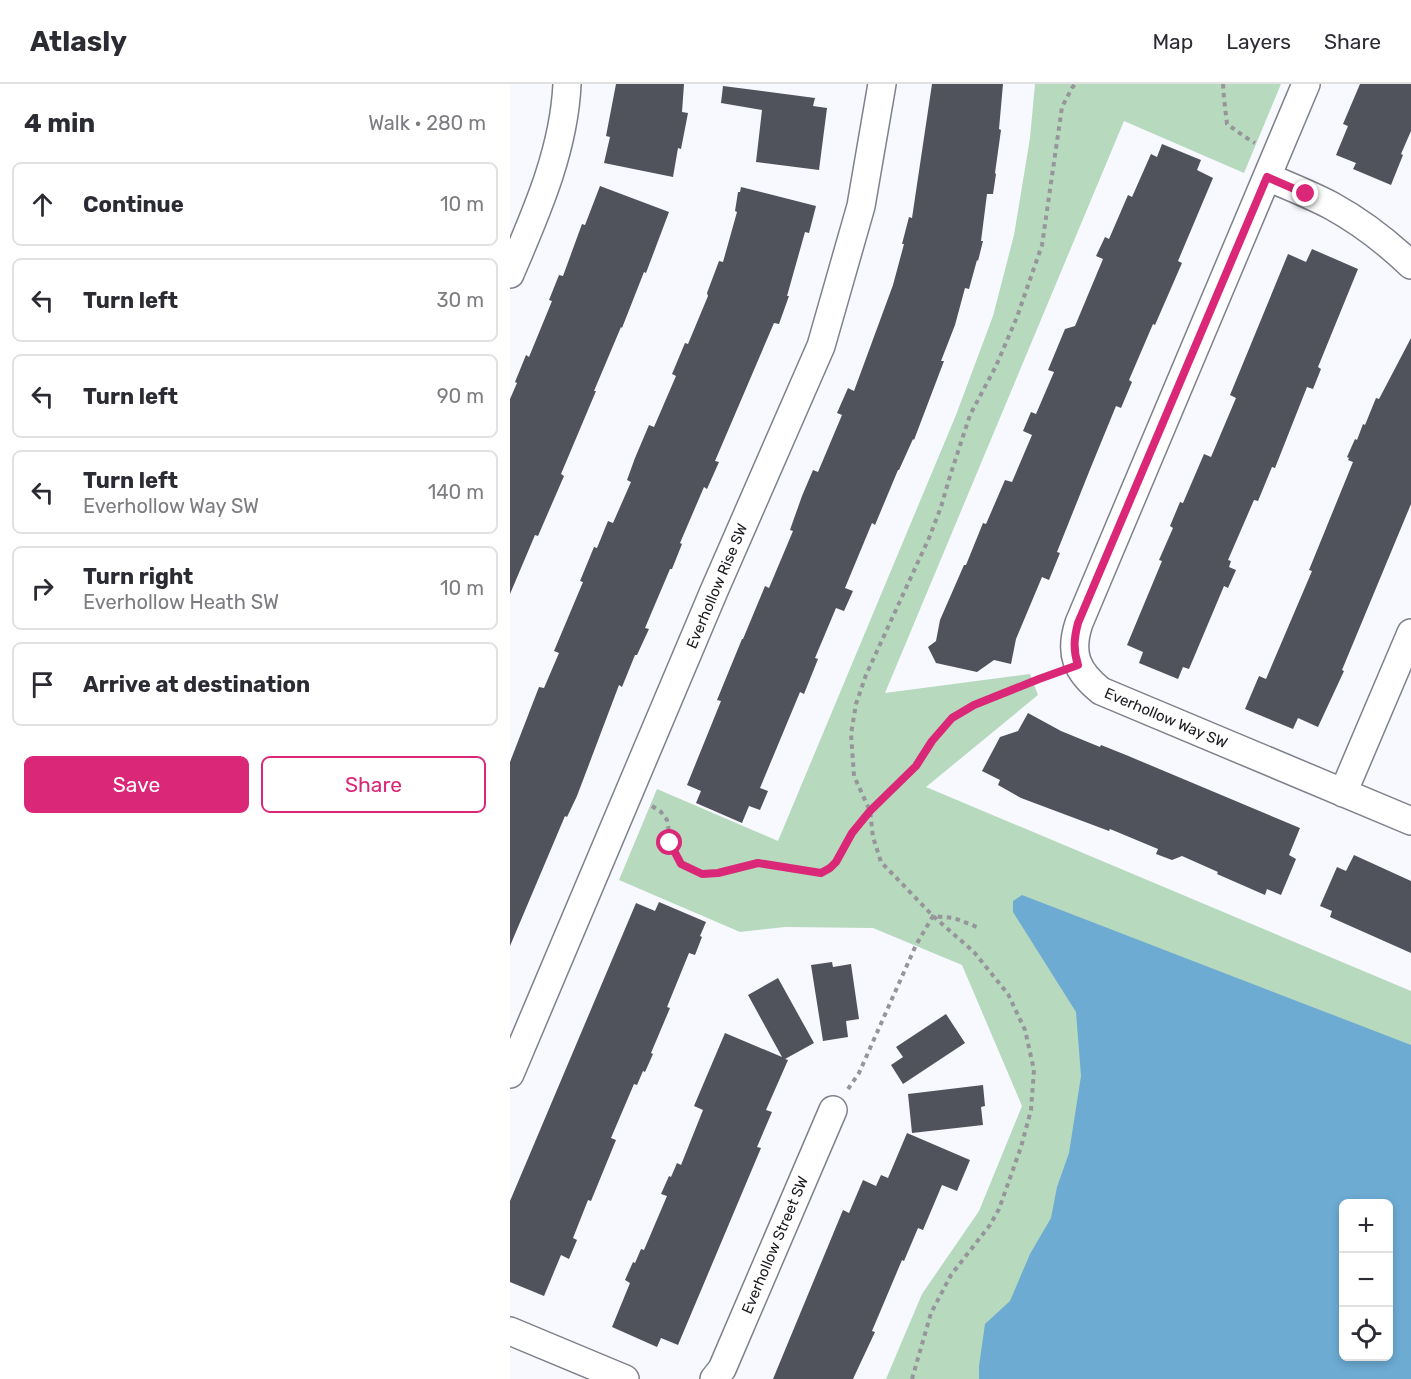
<!DOCTYPE html>
<meta charset="utf-8">
<style>
:root{--surface:#fff;--page:#f7f7f7;--text:#2b2b33;--muted:#7c7c81;--line:#e1e1e2;--accent:#db2777}
body{margin:0;font-family:Rubik,sans-serif;background:var(--page);color:var(--text)}
.controls{position:absolute;right:18px;bottom:18px;display:grid;overflow:hidden;border-radius:9px;box-shadow:0 3px 9px #0003}
.controls button{width:54px;height:54px;display:grid;place-items:center;padding:0;border:0;border-bottom:2px solid var(--line);background:var(--surface);color:var(--text);font:30px sans-serif}
.stop{position:absolute;width:18px;height:18px;margin:-14px;border:4px solid #db2777;border-radius:50%;background:#fff}
.stop.end{background:#db2777;border-color:#fff;box-shadow:0 2px 6px #0008}
.list{margin:0;padding:0;list-style:none}
h2{display:flex;justify-content:space-between;align-items:center;height:78px;margin:0;padding:0 24px;font-size:26px}
h2 small{font-size:20px;font-weight:400;color:var(--muted)}
.list li{display:grid;grid-template-columns:39px 1fr auto;gap:18px;align-items:center;box-sizing:border-box;height:84px;margin:0 12px 12px;padding:0 12px;border:2px solid var(--line);border-radius:9px}
.list b{display:block;font-size:22px;white-space:nowrap}
.list p{margin:0;font-size:20px;white-space:nowrap;color:var(--muted)}
.list em{font-size:20px;font-style:normal;color:var(--muted)}
.actions{display:flex;gap:12px;padding:18px 24px}
.actions a{flex:1;padding:14px 0;border:2px solid var(--accent);border-radius:9px;text-align:center;font-size:21px;color:var(--accent)}
.actions .main{background:var(--accent);color:#fff}
.icon{flex:none;width:33px;height:33px;fill:none;stroke:currentColor;stroke-width:2;stroke-linecap:round;stroke-linejoin:round}
.map{position:relative;flex:none;width:901px;height:1295px;overflow:hidden}
header{display:flex;align-items:center;gap:36px;box-sizing:border-box;height:84px;padding:0 30px;background:var(--surface);border-bottom:2px solid var(--line)}
header strong{font-size:28px}
nav{display:flex;gap:33px;margin-inline-start:auto;font-size:21px}
main{display:flex}
aside{flex:1;background:var(--surface)}
.map>svg:first-child{display:block}
</style>
<header>
<strong>Atlasly</strong>
<nav><a>Map</a><a>Layers</a><a>Share</a></nav>
</header>
<main>
<aside>
<h2>4 min<small>Walk · 280 m</small></h2>
<ul class="list">
<li><svg class="icon" aria-label="ahead" viewBox="0 0 24 24"><path d="M12 20V5M6 11l6-6 6 6"/></svg><div><b>Continue</b></div><em>10 m</em></li>
<li><svg class="icon" aria-label="left" viewBox="0 0 24 24"><path d="M17 20v-9H6M10 6l-5 5 5 5"/></svg><div><b>Turn left</b></div><em>30 m</em></li>
<li><svg class="icon" aria-label="left" viewBox="0 0 24 24"><path d="M17 20v-9H6M10 6l-5 5 5 5"/></svg><div><b>Turn left</b></div><em>90 m</em></li>
<li><svg class="icon" aria-label="left" viewBox="0 0 24 24"><path d="M17 20v-9H6M10 6l-5 5 5 5"/></svg><div><b>Turn left</b><p>Everhollow Way SW</p></div><em>140 m</em></li>
<li><svg class="icon" aria-label="right" viewBox="0 0 24 24"><path d="M7 20v-9h11M14 6l5 5-5 5"/></svg><div><b>Turn right</b><p>Everhollow Heath SW</p></div><em>10 m</em></li>
<li><svg class="icon" aria-label="arrive" viewBox="0 0 24 24"><path d="M6 21V4h12l-3 4 3 4H6"/></svg><div><b>Arrive at destination</b></div></li>
</ul>
<div class="actions"><a class="main">Save</a><a>Share</a></div>
</aside>
<div class="map">
<svg width="901" height="1295" viewBox="0 0 901 1295">
<rect width="100%" height="100%" fill="#f8f9fe"/>
<path fill="#b7d9be" fill-rule="evenodd" d="M525 0H771L734 89 614 37 375 609 520 590 528 611 416 703 901 907V1295H376L412 1210 469 1127 512 1022 452 881 363 844 275 843 230 848 109 796 147 705 268 757 446 331 483 232 504 151 520 54ZM834 1120H878V1272H834Z"/>
<path fill="#6dabd3" fill-rule="evenodd" d="M512 811 901 961V1295H469V1282L475 1240 500 1217 520 1170 541 1134 547 1103 559 1069 571 992 566 928 503 828V817ZM834 1120H878V1272H834Z"/>
<path fill="#50525c" d="M106 0H174L172 28 178 29 171 65 168 64 163 93 94 79 100 53 96 52Z
M422 0H493L489 45 491 46 485 89 486 90 483 110H477L471 157H473L468 177 467 176 459 205 455 204 445 241 431 277H434L404 356 403 355 389 386H388L365 441 362 439 335 504 343 507 334 527 326 524 305 574 308 575 294 610 290 608 250 704 258 707 250 726 239 722 232 739 186 719 191 707 177 701 211 617 207 616 232 555H233L255 502 259 504 283 447 280 446 281 443 292 412 303 386 308 388 332 331 327 329 338 304 344 307 383 201 394 160H392L399 133 402 134Z
M850 0H901V47L891 70 893 71 881 101 843 85 846 79 826 71 838 42 833 40Z
M213 2 305 14 303 22 317 24 309 86 246 78 252 26 211 19Z
M652 60 691 76 687 86 703 94 668 177 672 179 645 241 643 240 619 296 622 298 611 324 606 322 581 383 547 468 550 469 539 496 532 493 506 555 501 580 484 576 467 588 426 579 418 563 426 557 430 536 454 481H456L473 439 476 440 495 396 502 398 522 351 513 347 521 328 526 330 544 288 538 286 555 245 565 242 593 175 586 172 595 153 599 155 618 111 622 113 641 70 647 73Z
M90 102 159 128 136 189 134 188 112 244 111 243 84 307H86L51 390 54 392 28 452 25 451 0 510V315L7 299 5 298 16 271 19 273 42 217 39 216 49 191 53 192 72 140 75 141Z
M231 103 306 122 299 149 295 148 277 212H279L269 240 264 239 205 377 209 378 197 405 194 403 170 459 172 460 162 485H160L135 544 139 545 127 571H125L112 603 109 601 67 712 57 733 55 732 0 862V678L29 603 34 604 49 569 44 567 73 498 70 497 84 463 87 464 98 437 103 439 121 398 117 396 125 374 139 341 144 343 166 292 162 290 175 259 178 260 198 212 197 209 209 177 213 178 227 128 225 127 228 108H230Z
M802 165 848 185 808 283 811 285 803 305 797 303 765 384 762 383 748 417 744 416 718 476 721 477 719 483 726 486 718 504 714 502 679 585 673 583 668 595 629 579 633 568 617 561 652 477 649 476 663 444 660 442 670 418 673 419 694 370 701 373 726 314 720 311 778 170 796 178Z
M901 254V420L832 586 834 587 808 643 788 634 783 645 735 625 749 592 756 595 802 487 799 486 843 378 838 376 839 374 837 373 845 355 847 356 853 340 855 341 866 314 869 315Z
M518 629 551 647 590 663 591 661 616 671 790 744 779 771 786 775 771 811 757 805 755 811 707 790 708 788 672 772 662 776 646 770 648 765 600 745 599 747 511 714 488 701 490 696 472 687 490 653 508 647Z
M844 771 901 797V869L820 833 822 827 810 822 827 783 836 787Z
M149 818 196 838 190 852 192 853 185 871 179 869 157 923 160 924 141 969 143 970 135 988 133 987 127 1001 124 1000 101 1054 106 1056 81 1117 78 1116 63 1154 67 1156 59 1175 51 1171 34 1212 0 1198V1117L126 819 145 827Z
M322 878 323 883 341 880 349 935 336 937 338 953 313 957 301 881Z
M268 894 304 959 275 975 278 976 256 1026 262 1028 247 1063 251 1064 168 1261 151 1254 147 1263 102 1243 120 1199 115 1196 123 1178 125 1179 131 1165 134 1166 157 1112 151 1110 159 1092 161 1093 167 1079 171 1081 193 1026 184 1022 215 949 272 973 238 911Z
M436 930 455 959 393 1000 381 981 393 973 386 963Z
M473 1001 475 1022 471 1023 473 1041 402 1049 398 1010Z
M397 1049 460 1076 447 1107 432 1101 413 1146 408 1144 394 1177 392 1176 362 1247 365 1248 343 1295H263L333 1126 339 1129 353 1096 366 1102 371 1091 378 1094Z"/>
<g fill="none" stroke-linecap="round" stroke-linejoin="round">
<defs>
<path id="minor" d="M796 0 569 539C559 569 566 587 591 607L901 737
M757 93C779 102 801 111 822 122 851 138 877 158 901 181
M0 190C26 129 54 67 57 0
M833 709 901 549
M0 990 204 507 311 262 351 122 372 0
M0 1247 115 1295
M204 1295 212 1285 323 1026"/>
</defs>
<use href="#minor" stroke="#7e818b" stroke-width="30"/>
<path stroke="#95959a" stroke-width="4" stroke-dasharray="4.5 4.5" stroke-linecap="butt" d="M713 0 714 14 717 40 735 53 745 59
M142 722 151 728 157 736 161 759 171 780 184 787 192 790 208 789 248 779 311 789 320 784 326 778 342 749 360 727 406 682 422 657 442 634 464 621 545 589
M338 1005 349 989 406 861 423 832 444 834 467 843
M402 1295 421 1229 441 1191 480 1141 489 1125 511 1063 521 1026 524 986 515 946 498 910 464 868 423 832 371 778 363 753 360 727 344 692 341 650 346 620 356 591 419 454 431 423 440 392 460 331 486 282 507 233 532 161 552 23 562 4 565 0"/>
<use href="#minor" stroke="#fff" stroke-width="27"/>
</g>
<g fill="none" stroke-linecap="round" stroke-linejoin="round">
<path stroke="#db2777" stroke-width="8" d="M160 759 171 780 192 790 208 789 248 779 311 789 320 784 326 778 342 749 360 727 406 682 422 657 442 634 464 621 529 595 568 581C563 566 564 554 568 539L757 93 796 110"/>
</g>
<g text-anchor="middle" dominant-baseline="central" stroke-width="6" stroke-linejoin="round" paint-order="stroke">
<g font-size="15" fill="#1b1b20" stroke="#fff">
<text transform="translate(207 502) rotate(-67)">Everhollow Rise SW</text>
<text transform="translate(656 634) rotate(23)">Everhollow Way SW</text>
<text transform="translate(265 1161) rotate(-67)">Everhollow Street SW</text>
</g>
</g>
</svg>
<div class="controls">
<button>+</button>
<button>−</button>
<button><svg class="icon" aria-label="locate" viewBox="0 0 24 24"><circle cx="12" cy="12" r="6"/><path d="M12 2v4M12 18v4M2 12h4M18 12h4"/></svg></button>
</div>
<div class="stop" style="left:160px;top:759px"></div>
<div class="stop end" style="left:796px;top:110px"></div>
</div>
</main>
